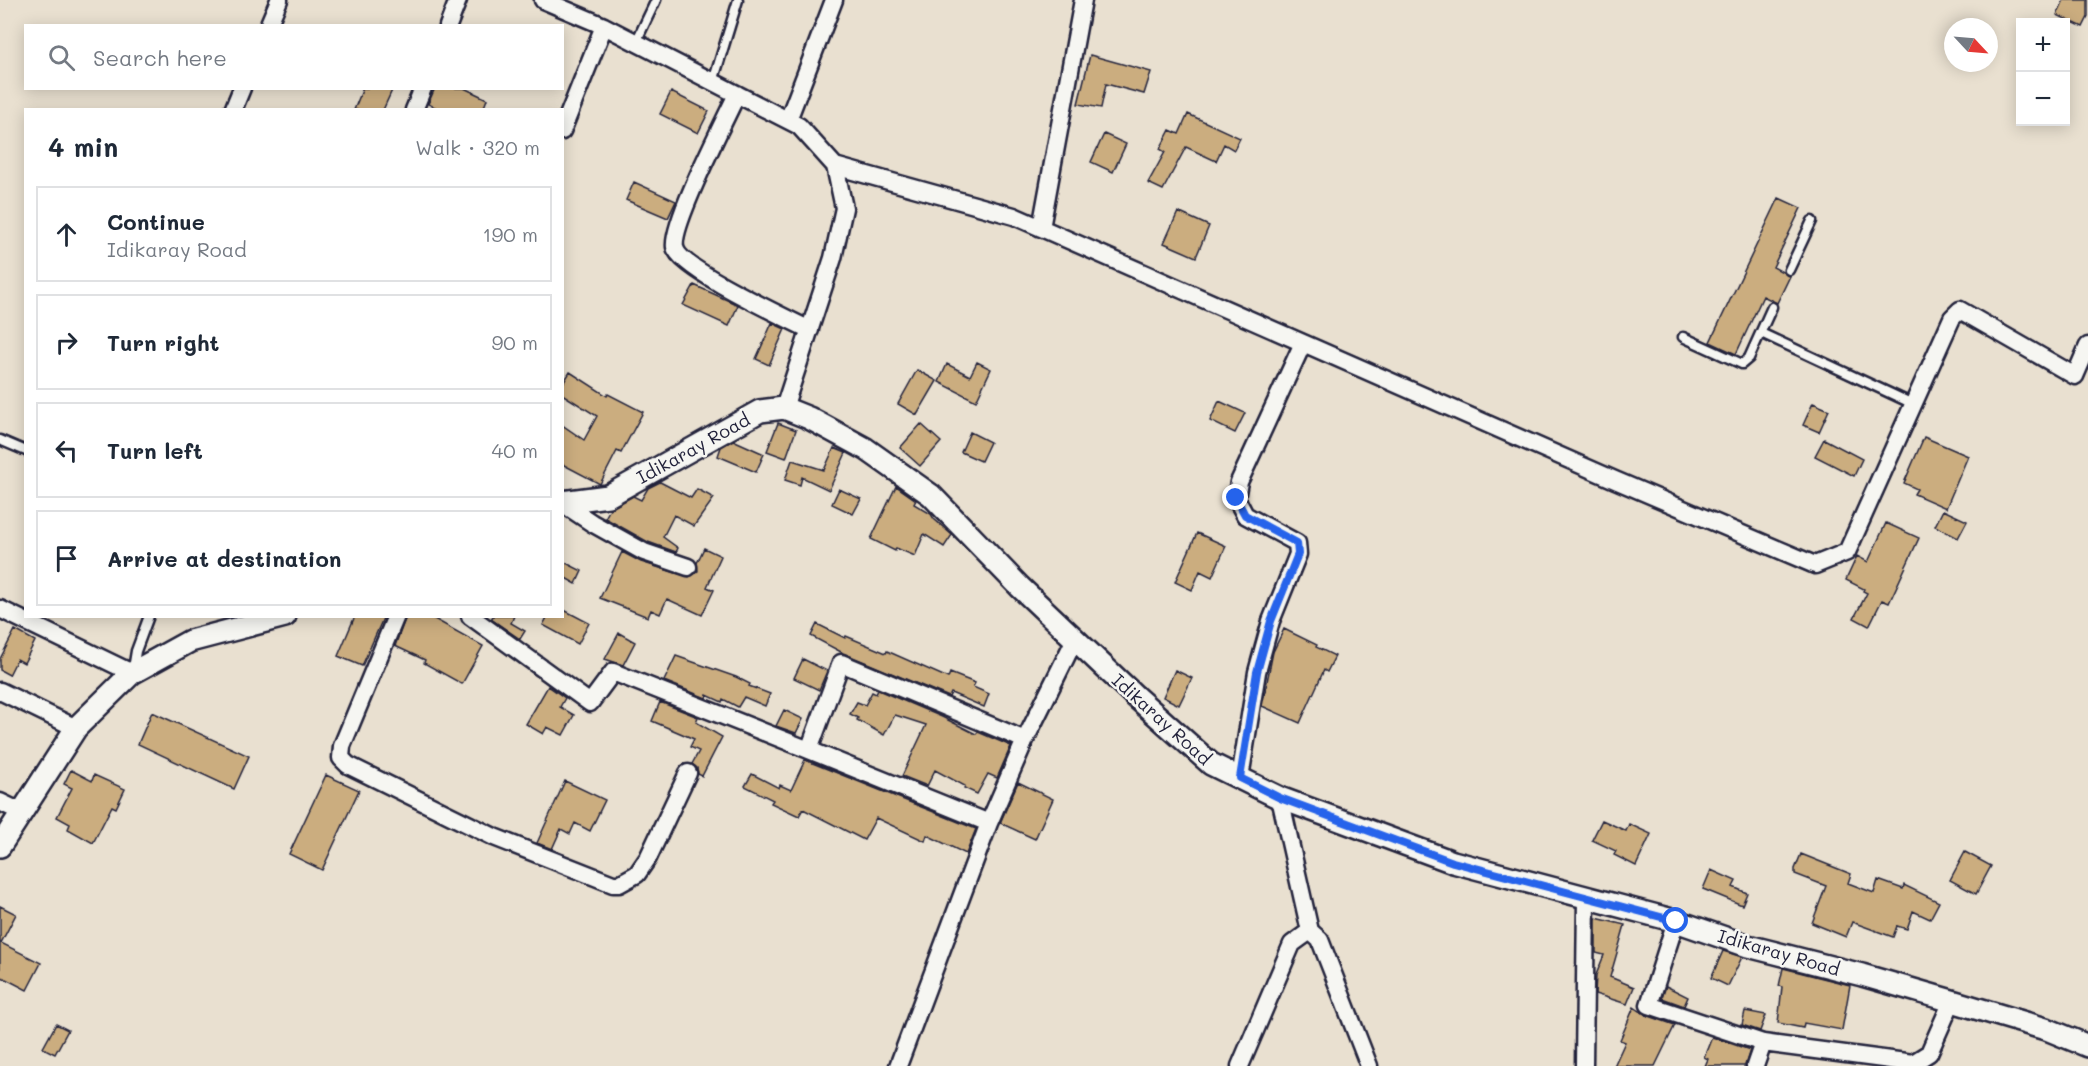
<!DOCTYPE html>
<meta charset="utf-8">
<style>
:root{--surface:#fff;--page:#f2f2f3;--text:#1f2937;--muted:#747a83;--line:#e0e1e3}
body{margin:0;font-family:Mali,sans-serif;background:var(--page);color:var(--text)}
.controls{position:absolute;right:18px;top:18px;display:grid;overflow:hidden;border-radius:0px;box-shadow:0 3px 15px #0003}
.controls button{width:54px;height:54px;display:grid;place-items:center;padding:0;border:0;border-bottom:2px solid var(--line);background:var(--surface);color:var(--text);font:30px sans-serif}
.compass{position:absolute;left:1944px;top:18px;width:54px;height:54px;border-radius:50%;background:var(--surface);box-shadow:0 3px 15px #0003;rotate:116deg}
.stop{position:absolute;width:18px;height:18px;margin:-14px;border:4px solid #2563eb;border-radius:50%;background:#fff}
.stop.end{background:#2563eb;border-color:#fff;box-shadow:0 2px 6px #0008}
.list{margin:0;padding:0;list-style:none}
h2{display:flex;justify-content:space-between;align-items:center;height:78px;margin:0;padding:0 24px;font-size:26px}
h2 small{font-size:20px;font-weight:400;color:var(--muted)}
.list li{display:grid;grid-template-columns:39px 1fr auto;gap:18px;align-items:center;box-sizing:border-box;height:96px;margin:0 12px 12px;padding:0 12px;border:2px solid var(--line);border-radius:0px}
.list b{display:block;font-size:22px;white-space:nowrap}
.list p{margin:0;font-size:20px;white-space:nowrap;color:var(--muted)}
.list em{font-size:20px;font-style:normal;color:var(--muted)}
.icon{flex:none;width:33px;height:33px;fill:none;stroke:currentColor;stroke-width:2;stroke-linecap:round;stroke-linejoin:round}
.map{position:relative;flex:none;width:2088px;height:1066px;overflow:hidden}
.search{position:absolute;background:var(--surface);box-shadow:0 3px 15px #0003;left:24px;top:24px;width:540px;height:66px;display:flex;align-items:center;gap:15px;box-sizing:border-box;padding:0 21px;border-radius:0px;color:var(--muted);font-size:22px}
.panel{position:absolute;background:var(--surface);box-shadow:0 3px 15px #0003;left:24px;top:108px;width:540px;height:510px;border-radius:0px}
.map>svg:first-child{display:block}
</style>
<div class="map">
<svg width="2088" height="1066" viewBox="0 0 2088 1066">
<rect width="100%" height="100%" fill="#e9e0d0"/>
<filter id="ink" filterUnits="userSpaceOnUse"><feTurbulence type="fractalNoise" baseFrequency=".0167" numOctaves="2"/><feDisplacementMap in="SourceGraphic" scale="12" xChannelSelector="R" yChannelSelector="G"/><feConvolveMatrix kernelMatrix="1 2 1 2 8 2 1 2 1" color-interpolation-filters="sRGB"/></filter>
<g filter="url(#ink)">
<path fill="#cbad7f" stroke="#22223b" stroke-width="1.5" d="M2064 0H2088V17L2083 27 2057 15Z
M1090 55 1151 72 1144 94 1106 84 1101 108 1078 104Z
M363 88H393L383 110H354Z
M435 88H464L487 99 483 110H441L428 104Z
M671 92 709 111 698 133 660 114Z
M1188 114 1240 138 1234 150 1224 144 1216 161 1186 147 1163 190 1148 183 1165 152 1160 149 1170 130 1179 134Z
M1104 134 1126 144 1113 172 1091 162Z
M634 182 676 201 668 218 626 200Z
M1779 198 1801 208 1773 267 1790 276 1777 303 1763 296 1736 354 1710 342Z
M1178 212 1209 226 1196 257 1164 243Z
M694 285 738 305 729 326 683 305Z
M772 323 785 329 769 365 756 359Z
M977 362 991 369 976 401 939 382 947 364 970 376Z
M917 370 937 381 917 415 898 404Z
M570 372 607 396 608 394 643 412 621 453 617 451 600 484 562 464V425L584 440 597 416 562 394V385Z
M1219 401 1245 413 1235 433 1210 421Z
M1813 403 1829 410 1819 432 1803 425Z
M778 423 796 430 786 458 767 451Z
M921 424 941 442 920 466 900 448Z
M970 432 990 442 981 461 961 452Z
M1924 437 1968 456 1946 508 1914 494 1917 489 1904 483Z
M1824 439 1862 459 1854 476 1815 456Z
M733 440 764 454 756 472 718 456 721 447Z
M834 448 846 453 829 490 802 477 800 485 785 480 792 460 824 470Z
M660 482 691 498 697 489 714 498 694 526 674 515 663 537 678 548 676 552 648 542 605 518 610 509 633 496 641 500 648 488Z
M896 486 916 500 914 504 931 514 934 519 952 535 944 547 924 534 915 556 896 548 895 551 871 539Z
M839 489 861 499 853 514 832 504Z
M1943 510 1967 521 1958 538 1935 526Z
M1886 523 1919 538 1889 603 1882 600 1869 626 1854 618 1867 593 1863 591 1864 589 1846 580 1857 556 1868 562Z
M1197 533 1226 546 1212 577 1200 571 1192 590 1175 582Z
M704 548 721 556 707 587 714 590 702 615 667 599 660 614 651 610 648 617 600 598 622 552 641 562 689 577 698 571 697 563Z
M562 561 582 571 576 584 562 576Z
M562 609 589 623 578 644 543 625 548 616H562Z
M355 616H384L362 666 338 656Z
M406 616H429L483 646 462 684 424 663 425 660 395 646Z
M493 616H514L511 623 525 631 520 639 491 619Z
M817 624 845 638 846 636 886 653 887 651 948 678 950 673 975 683 973 687 989 694 984 707 951 693 949 697 843 653 811 636Z
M1284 629 1317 645 1316 647 1335 656 1327 672 1324 670 1300 723 1262 706 1273 652Z
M15 630 35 641 24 663 17 659 9 675 0 670V659Z
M619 633 635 642 623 665 605 659Z
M676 656 736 677 750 684 749 686 770 694 765 706 744 697 738 707 723 699 722 702 707 695 706 698 664 681Z
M803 659 827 671 819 690 794 678Z
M1175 670 1192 678 1179 705 1163 697Z
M548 686 565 698 560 707 574 715 563 735 547 727 543 734 526 724Z
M878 690 942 717 976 734 978 732 1011 746 997 778 988 774 977 794 964 788 965 786 935 770 927 786 902 776 926 725 895 715 884 735 857 720 858 718 850 714 857 702 865 705 872 692 876 694Z
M660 702 698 717 696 722 722 737 702 776 698 774 697 768 692 764 699 751 690 747 694 739 652 721Z
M784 710 803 719 796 733 776 726Z
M152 712 249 756 234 789 138 744Z
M805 760 976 829 966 854 927 835 925 841 876 818 864 840 803 809 799 816 771 803 773 800 745 786 752 774 779 788 780 785 791 790Z
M71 770 92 781 94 775 125 789 116 808 112 806 93 843 68 829 70 824 57 817 72 788 64 784Z
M326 775 359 790 322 870 289 854Z
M565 781 605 800 590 831 575 823 570 834 561 829 552 849 537 843Z
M1018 782 1053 799 1035 839 1000 823Z
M1602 820 1626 831 1629 824 1651 834 1636 866 1614 855 1616 851 1592 840Z
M1965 852 1991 866 1976 894 1950 880Z
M1801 854 1851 874 1848 883 1874 893 1878 880 1903 889 1904 885 1939 902 1930 919 1913 911 1907 929 1897 926 1893 937 1852 922 1846 937 1812 923 1826 886 1795 874V869Z
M1711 870 1736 881 1733 887 1747 893 1742 905 1703 889Z
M0 906 16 914 1 943 41 963 27 990 0 976Z
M1596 918 1625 925 1610 977 1634 987 1627 1004 1595 994 1596 975 1604 955 1596 953Z
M1723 951 1742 957 1728 986 1711 978Z
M1783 968 1850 985 1842 1030 1804 1023 1803 1028 1778 1023 1782 987 1779 986Z
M1666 986 1688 997 1684 1006 1662 998Z
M1634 1007 1646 1015 1675 1025 1655 1066H1614L1625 1042 1620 1040Z
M1745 1011 1766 1015 1760 1031 1742 1025Z
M56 1024 68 1030 55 1054 43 1048Z
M1712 1037 1750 1050 1745 1066H1705L1708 1059 1704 1057Z"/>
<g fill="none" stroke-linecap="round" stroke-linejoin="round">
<defs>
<path id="service" d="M636 42 656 0
M713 82 738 0
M1789 270 1812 221
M1761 333 1913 404
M1683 337 1742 364 1749 358 1772 307
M0 440 26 451
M133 669 136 651 149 616"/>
<path id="minor" d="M543 0 604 26 799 126 835 166 844 208 833 258 784 408
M268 26 279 0
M448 26 458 0
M737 94C725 120 671 224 675 247 679 269 787 318 810 330
M233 110 242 88
M414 110 423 88
M788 120 834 0
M562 131 604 26
M835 166 1014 216 1615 480 1815 565 1847 552 1952 318 1960 310 2075 376 2088 346
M1041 228 1083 0
M562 503 592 523 644 552 688 567
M0 609 132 673
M396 616 342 746 341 758 348 765 494 837 613 884H619L637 874 648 858 688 773
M470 616 590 703 613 672 809 750
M0 691 76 728
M1240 778 1257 672 1271 621 1298 554 1297 543 1245 515 1236 498 1239 482 1303 343
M1280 798 1310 931 1320 940 1369 1066
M0 802 21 812
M989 823 809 750 841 663 1025 740
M1676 921 1649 1005 1763 1043 1913 1063 1929 1053 1952 1001
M898 1066 989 823 1025 740 1075 639
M1240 1066 1292 944 1310 931
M1584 1066 1586 898
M1755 1066 1763 1043"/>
<path id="tertiary" d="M562 502 608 496 760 411 784 408 809 418 866 449 931 495 1020 587 1136 697 1211 764 1280 798 1453 862 1676 921 1748 946 1862 975 1952 1001 2049 1030 2088 1046
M0 846 76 728 132 673 190 641 285 616"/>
</defs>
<use href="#service" stroke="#22223b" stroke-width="13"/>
<use href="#minor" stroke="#22223b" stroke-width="21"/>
<use href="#tertiary" stroke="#22223b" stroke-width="26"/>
<use href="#service" stroke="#f6f6f2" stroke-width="8"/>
<use href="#minor" stroke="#f6f6f2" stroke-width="16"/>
<use href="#tertiary" stroke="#f6f6f2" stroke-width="21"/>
</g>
</g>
<g fill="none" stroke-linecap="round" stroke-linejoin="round" filter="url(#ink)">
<path stroke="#2563eb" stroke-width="8" d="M1236 498 1245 515 1297 543 1298 554 1271 621 1257 672 1240 778 1280 798 1453 862 1676 921"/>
</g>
<g text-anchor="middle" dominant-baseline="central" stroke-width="5" stroke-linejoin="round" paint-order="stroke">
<g font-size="18" fill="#22223b" stroke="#f6f6f2">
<text transform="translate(693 448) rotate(-29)">Idikaray Road</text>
<text transform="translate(1162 719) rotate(42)">Idikaray Road</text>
<text transform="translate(1779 952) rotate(16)">Idikaray Road</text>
</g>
</g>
</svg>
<div class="controls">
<button>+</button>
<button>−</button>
</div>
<svg class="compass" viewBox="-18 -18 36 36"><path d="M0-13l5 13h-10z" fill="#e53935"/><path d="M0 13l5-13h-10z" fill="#747a83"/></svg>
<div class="stop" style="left:1676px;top:921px"></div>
<div class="stop end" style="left:1236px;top:498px"></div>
<div class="search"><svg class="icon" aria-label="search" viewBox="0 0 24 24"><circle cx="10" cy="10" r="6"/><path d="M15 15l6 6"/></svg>Search here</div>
<section class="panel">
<h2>4 min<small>Walk · 320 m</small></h2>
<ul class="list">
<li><svg class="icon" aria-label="ahead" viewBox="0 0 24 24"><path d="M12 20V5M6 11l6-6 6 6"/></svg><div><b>Continue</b><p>Idikaray Road</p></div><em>190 m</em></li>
<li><svg class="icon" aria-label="right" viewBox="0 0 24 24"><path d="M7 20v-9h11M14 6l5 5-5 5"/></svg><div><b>Turn right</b></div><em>90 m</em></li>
<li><svg class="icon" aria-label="left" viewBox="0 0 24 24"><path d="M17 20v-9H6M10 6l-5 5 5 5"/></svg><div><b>Turn left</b></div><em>40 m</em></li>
<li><svg class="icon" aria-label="arrive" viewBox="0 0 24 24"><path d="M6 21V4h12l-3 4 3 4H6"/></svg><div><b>Arrive at destination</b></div></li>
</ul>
</section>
</div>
